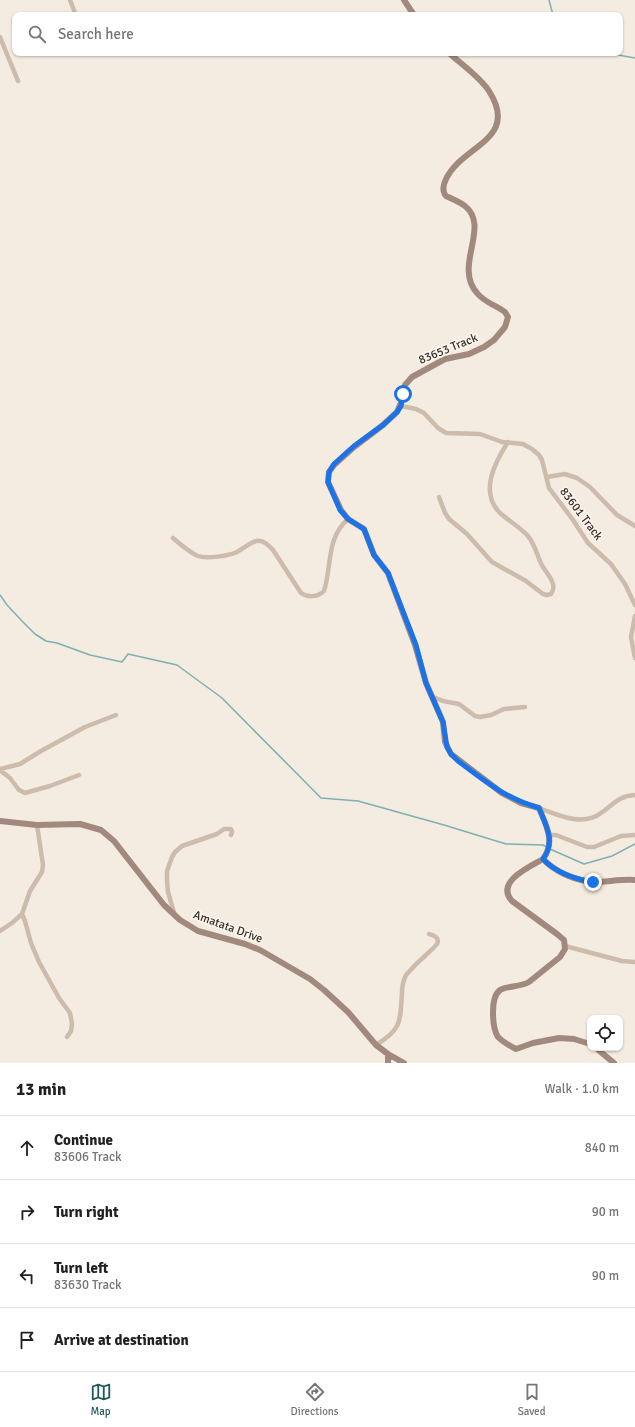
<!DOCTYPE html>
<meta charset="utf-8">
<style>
:root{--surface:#fff;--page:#f6f6f6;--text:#202124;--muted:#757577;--line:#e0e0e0;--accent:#1f5a5e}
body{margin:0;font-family:Signika,sans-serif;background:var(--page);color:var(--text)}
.controls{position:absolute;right:12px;bottom:12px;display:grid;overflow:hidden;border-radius:8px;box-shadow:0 1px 3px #0004}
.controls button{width:36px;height:36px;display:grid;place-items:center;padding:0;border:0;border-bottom:1px solid var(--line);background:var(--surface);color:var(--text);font:20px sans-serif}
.stop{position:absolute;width:12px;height:12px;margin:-9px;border:3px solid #1a73e8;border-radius:50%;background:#fff}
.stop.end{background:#1a73e8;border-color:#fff;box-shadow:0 1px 4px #0008}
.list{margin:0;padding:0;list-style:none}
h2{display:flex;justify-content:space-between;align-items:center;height:52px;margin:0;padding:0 16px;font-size:17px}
h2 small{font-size:13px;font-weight:400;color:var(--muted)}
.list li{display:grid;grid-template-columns:26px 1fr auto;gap:12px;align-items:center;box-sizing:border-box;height:64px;padding:0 16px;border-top:1px solid var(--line)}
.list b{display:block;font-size:15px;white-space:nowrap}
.list p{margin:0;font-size:13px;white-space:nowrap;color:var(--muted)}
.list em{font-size:13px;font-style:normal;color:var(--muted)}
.icon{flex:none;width:22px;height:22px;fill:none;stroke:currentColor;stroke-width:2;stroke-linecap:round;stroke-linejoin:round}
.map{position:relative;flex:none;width:635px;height:1063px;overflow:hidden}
.search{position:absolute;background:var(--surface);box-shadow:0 1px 3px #0004;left:12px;right:12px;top:12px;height:44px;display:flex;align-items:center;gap:10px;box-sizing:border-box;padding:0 14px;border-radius:8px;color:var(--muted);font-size:15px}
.sheet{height:308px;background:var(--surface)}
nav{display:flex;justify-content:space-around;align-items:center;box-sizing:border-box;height:56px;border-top:1px solid var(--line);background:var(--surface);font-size:11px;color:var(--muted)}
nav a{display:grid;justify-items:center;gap:2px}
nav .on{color:var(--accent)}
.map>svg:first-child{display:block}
</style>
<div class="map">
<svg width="635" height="1063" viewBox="0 0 635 1063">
<rect width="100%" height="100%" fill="#f4ebe1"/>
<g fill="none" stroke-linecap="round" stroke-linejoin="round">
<path stroke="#7fb0b2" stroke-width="1.5" d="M549 0 553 15
M607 53 635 58
M0 595 7 605 22 621 35 634 46 641 57 643 90 655 122 662 128 654 177 665 222 698 321 798 358 801 444 825 506 844 543 845 547 847
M550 849 584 864 612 856 635 844"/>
<path stroke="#cdbbac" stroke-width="4.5" d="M70 0 75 13
M0 37 18 81
M401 406 416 409 424 413 438 428 446 433 480 434 502 442 523 444 532 449 539 455 542 460 549 488 573 520 588 543 611 564 625 584 635 605
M547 477 565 474 577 478 590 487 617 515 635 526
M439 497 445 513 449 519 467 534 492 562 526 581 543 594 547 595 551 594C558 585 548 575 543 567 537 557 536 546 528 536 520 527 509 521 500 513 479 492 495 462 508 442
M173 538C180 544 189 552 198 556 206 559 229 556 237 552 253 543 258 533 273 550L301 593C308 598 318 597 324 591 332 566 326 538 348 519
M635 616 631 637 635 658
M431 696 443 701 459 704 475 716 480 717 491 715 504 709 525 707
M0 769 20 764 41 751 85 727 116 715
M0 770 10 778 19 790 25 793 50 786 79 775
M539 808C558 815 583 827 601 813 614 804 618 796 635 795
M549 835H556L587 847H594L621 836 635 835
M22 914 25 921 31 943 39 962 59 998 70 1013 72 1024 71 1031 67 1037
M175 916 168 892 167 881V871L172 857 175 852 182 846 217 834 224 829H231L232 832 231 835
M0 931 12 923 22 914 30 891 42 872 43 865 37 825
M565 946 622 961 635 962
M376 1045C402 1029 400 1022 402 993 402 987 403 981 406 975 412 968 419 961 426 955 429 952 434 948 437 944 440 938 434 935 429 934"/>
<path stroke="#a18a7d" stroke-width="6" d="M404 0 414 15
M449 53C461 64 480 77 489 91 520 140 462 145 446 179 443 185 442 191 446 196 452 199 460 202 465 206 491 227 453 266 477 293 485 303 496 305 505 312L508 317 505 327 494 340 484 347 469 354 445 359 412 377 405 385 403 398 397 412 383 425 354 447 334 465 329 472 328 482 341 510 348 519 364 529 374 555 388 573 415 645 426 683 443 722 445 742 451 754 502 793 521 803 539 808C546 825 556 842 543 859 529 867 495 882 512 901L557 934 564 940 565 949 560 957 529 982C520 987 507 986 500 990 490 997 492 1028 498 1037 503 1042 510 1046 516 1049L533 1043 559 1038 574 1039 590 1044
M0 821 37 825 80 824 101 830 114 841 164 905 180 920 198 931 245 944 260 950 310 979 324 990 348 1012 376 1045 388 1054 404 1063
M543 859C555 872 576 881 594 882 607 882 621 879 635 880
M596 1048 614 1063
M388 1054V1063"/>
</g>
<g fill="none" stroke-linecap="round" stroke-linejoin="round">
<path stroke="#1a73e8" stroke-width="5" d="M403 394 401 406 397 412 383 425 354 446 334 464 329 472 328 482 340 510 348 519 364 529 374 555 388 573 416 645 426 683 443 722 447 747 451 754 458 761C486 782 505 798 539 808 546 825 556 842 543 859 556 873 575 879 593 882"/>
</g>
<g text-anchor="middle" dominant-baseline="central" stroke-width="3.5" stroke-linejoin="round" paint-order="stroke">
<g font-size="12" fill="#3b302b" stroke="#fbf5ee">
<text transform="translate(448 349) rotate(-22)">83653 Track</text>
<text transform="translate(581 514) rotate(53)">83601 Track</text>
<text transform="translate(228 927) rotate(20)">Amatata Drive</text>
</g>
</g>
</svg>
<div class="controls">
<button><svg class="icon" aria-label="locate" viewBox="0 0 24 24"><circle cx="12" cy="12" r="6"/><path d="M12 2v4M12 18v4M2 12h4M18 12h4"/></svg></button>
</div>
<div class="stop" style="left:403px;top:394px"></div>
<div class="stop end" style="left:593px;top:882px"></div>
<div class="search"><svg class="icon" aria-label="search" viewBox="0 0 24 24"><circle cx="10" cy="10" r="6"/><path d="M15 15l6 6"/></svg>Search here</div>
</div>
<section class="sheet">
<h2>13 min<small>Walk · 1.0 km</small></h2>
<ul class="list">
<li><svg class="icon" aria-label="ahead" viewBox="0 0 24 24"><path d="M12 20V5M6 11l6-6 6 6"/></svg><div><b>Continue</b><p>83606 Track</p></div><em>840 m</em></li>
<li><svg class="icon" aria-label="right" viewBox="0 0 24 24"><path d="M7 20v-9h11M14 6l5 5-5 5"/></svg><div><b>Turn right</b></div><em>90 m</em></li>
<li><svg class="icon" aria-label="left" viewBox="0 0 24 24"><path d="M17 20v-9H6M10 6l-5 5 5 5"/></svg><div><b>Turn left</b><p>83630 Track</p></div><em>90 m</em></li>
<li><svg class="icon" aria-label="arrive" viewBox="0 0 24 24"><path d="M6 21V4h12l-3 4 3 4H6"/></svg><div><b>Arrive at destination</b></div></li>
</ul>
</section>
<nav>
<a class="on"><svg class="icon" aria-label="map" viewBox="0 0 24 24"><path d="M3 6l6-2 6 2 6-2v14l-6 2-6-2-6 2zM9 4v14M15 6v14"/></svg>Map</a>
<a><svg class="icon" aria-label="directions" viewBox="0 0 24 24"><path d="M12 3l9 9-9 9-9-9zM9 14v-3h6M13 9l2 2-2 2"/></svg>Directions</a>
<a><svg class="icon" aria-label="saved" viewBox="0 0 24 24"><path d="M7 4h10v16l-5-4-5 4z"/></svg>Saved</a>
</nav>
